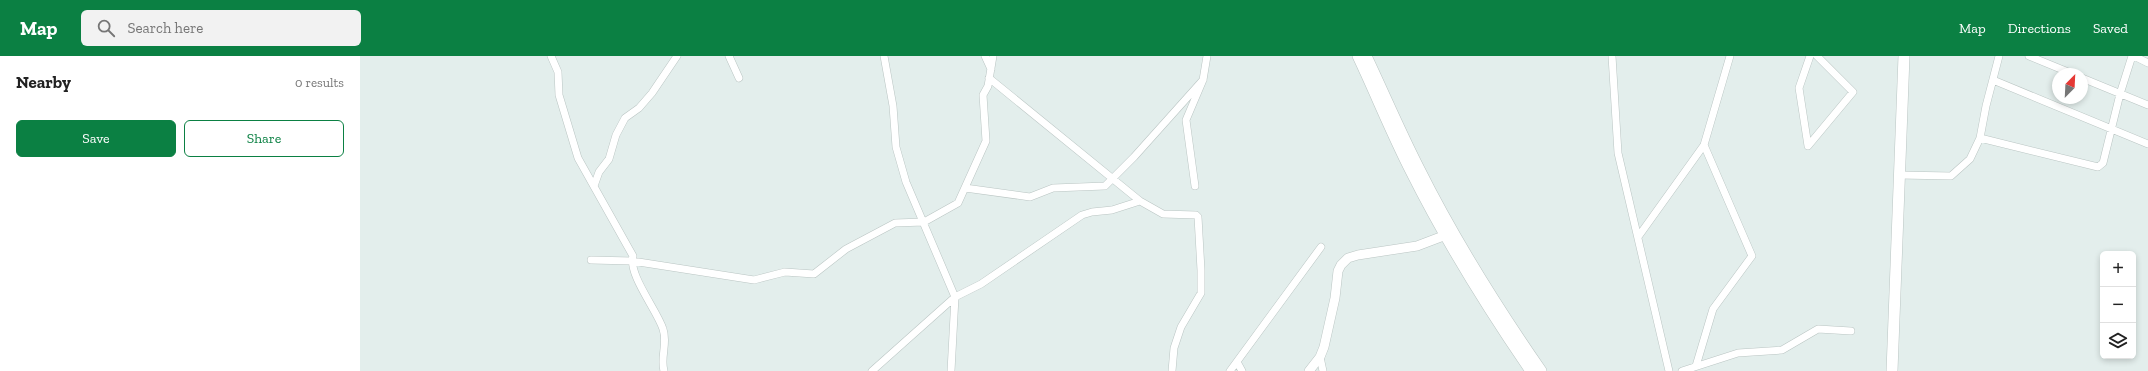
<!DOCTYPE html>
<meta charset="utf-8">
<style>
:root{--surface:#fff;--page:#f2f2f2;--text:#222;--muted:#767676;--line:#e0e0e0;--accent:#0b8043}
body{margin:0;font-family:"Zilla Slab",serif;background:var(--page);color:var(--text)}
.controls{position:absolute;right:12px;bottom:12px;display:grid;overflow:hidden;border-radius:6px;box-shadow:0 2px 6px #0003}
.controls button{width:36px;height:36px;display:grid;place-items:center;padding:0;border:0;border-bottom:1px solid var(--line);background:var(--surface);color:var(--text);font:20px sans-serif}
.compass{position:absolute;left:1692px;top:12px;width:36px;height:36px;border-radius:50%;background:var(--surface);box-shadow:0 2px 6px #0003;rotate:24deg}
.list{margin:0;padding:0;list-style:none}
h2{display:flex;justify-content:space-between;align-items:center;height:52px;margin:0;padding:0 16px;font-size:17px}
h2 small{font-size:13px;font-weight:400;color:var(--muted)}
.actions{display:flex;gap:8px;padding:12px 16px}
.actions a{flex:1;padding:9px 0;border:1px solid var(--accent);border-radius:6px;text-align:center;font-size:14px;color:var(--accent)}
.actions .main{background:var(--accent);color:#fff}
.icon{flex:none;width:22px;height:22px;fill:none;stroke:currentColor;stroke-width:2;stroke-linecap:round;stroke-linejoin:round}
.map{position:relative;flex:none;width:1788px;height:315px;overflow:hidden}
header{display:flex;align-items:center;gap:24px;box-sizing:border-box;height:56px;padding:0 20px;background:var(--accent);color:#fff}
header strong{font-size:19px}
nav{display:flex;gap:22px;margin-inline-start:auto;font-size:14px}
.search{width:280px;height:36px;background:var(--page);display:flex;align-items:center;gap:10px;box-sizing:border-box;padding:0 14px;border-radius:6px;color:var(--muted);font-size:15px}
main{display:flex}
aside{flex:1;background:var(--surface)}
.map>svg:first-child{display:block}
</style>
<header>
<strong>Map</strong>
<div class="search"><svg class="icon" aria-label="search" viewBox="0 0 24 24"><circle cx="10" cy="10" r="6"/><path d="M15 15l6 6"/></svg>Search here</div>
<nav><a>Map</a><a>Directions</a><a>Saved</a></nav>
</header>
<main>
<aside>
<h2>Nearby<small>0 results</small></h2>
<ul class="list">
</ul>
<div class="actions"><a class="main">Save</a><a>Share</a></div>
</aside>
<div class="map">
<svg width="1788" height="315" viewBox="0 0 1788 315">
<rect width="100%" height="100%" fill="#e3eeec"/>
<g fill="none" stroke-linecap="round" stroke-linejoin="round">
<defs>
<path id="minor" d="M191 0 198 16 199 39 218 102 273 200C268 219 297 254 303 273 308 287 300 301 304 315
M369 0 379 22
M524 0 533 50 536 91 546 126 595 241 591 315
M625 0 631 13
M1252 0 1258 97 1309 315
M1450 0 1439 32 1448 90 1493 36 1457 0
M1669 0 1713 18
M1774 0 1788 7
M629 22 780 145
M1722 22 1788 49
M1633 24 1788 88
M1620 82 1738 111 1743 107 1760 38 1772 0
M1344 89 1370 0
M1540 119 1591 120 1610 103 1620 82 1626 50 1639 0
M234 130 239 116 249 103 256 79 265 62 279 52 292 37 317 0
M835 130 826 64 843 24 847 0
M605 132 670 141 693 132 745 130 774 101 843 24
M1278 181 1344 89 1392 200 1353 253 1336 310
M231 204 272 205 394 224 425 216 454 218 486 193 535 167 564 166 598 147 626 85 623 39 628 30 633 0
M960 301 963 315
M877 306 882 315
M512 315 595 241 621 228 722 159 732 156 752 154 780 145 803 158 836 159 838 161 841 214V237L821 271 814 292 812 315
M870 315 961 191
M1322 315 1378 297 1422 294 1458 273 1491 275"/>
<path id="tertiary" d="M949 315 960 301 964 291 975 242 978 215 981 209 988 202 998 199 1057 190 1086 179"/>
<path id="trunk" d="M998 0C1016 38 1032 78 1051 115 1086 185 1127 251 1171 315
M1006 0C1024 38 1040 76 1059 113 1094 183 1136 250 1181 315
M1532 315 1544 0"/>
</defs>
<use href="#minor" stroke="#bac5c3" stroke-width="8"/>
<use href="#tertiary" stroke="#bac5c3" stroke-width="10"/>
<use href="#trunk" stroke="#bac5c3" stroke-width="12"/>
<use href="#minor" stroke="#fff" stroke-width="7"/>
<use href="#tertiary" stroke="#fff" stroke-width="9"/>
<use href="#trunk" stroke="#fff" stroke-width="11"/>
</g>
</svg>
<div class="controls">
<button>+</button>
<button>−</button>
<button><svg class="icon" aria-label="layers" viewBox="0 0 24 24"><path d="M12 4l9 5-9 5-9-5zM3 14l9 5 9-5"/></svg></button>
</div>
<svg class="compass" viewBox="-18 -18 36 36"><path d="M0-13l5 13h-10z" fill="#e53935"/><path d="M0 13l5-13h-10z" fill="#767676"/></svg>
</div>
</main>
